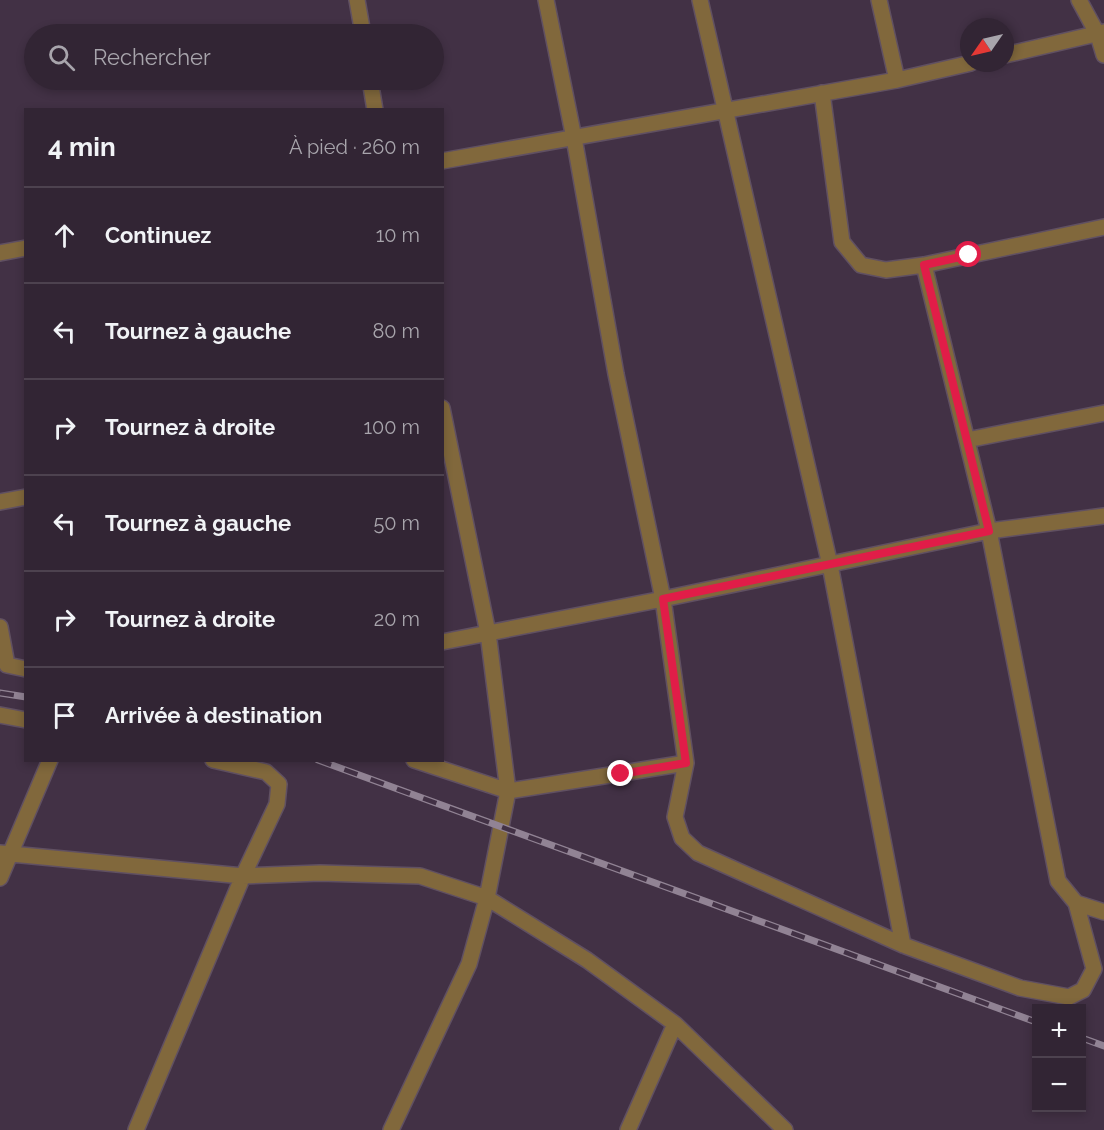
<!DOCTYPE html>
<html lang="fr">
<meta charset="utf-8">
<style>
:root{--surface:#322534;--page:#3d3140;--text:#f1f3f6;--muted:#a8a5ac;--line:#4d424f}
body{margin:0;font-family:Raleway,sans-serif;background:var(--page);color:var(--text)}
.controls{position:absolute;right:18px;bottom:18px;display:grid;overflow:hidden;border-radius:0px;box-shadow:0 3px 9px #0003}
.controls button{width:54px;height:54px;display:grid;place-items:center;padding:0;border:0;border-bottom:2px solid var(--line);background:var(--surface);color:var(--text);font:30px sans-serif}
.compass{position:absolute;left:960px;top:18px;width:54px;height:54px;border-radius:50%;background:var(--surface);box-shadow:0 3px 9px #0003;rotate:236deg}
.stop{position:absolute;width:18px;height:18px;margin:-14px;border:4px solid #e11d48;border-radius:50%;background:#fff}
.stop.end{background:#e11d48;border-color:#fff;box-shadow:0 2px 6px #0008}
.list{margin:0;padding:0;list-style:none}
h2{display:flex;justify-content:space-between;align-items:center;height:78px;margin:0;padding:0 24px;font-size:26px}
h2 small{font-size:20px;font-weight:400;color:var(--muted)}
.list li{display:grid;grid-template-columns:39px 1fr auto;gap:18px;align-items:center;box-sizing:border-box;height:96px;padding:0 24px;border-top:2px solid var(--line)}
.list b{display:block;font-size:22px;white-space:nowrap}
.list em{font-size:20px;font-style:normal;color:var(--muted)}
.icon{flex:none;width:33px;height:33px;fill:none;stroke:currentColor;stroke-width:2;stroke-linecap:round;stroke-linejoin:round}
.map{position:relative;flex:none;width:1104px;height:1130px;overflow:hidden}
.search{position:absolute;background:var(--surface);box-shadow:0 3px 9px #0003;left:24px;top:24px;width:420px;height:66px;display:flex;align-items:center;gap:15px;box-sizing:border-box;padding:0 21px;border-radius:33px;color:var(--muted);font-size:22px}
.panel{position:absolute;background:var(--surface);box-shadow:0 3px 9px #0003;left:24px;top:108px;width:420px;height:654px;border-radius:0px}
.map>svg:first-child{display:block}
</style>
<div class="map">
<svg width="1104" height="1130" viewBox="0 0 1104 1130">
<rect width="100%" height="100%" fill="#423145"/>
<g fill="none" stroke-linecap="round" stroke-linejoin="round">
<defs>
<path id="minor" d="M357 0 363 34
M546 0 574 138 616 374 663 599 686 763 675 817 682 838 698 853 903 945 1020 988 1069 997 1083 990 1094 969 1076 903
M700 0 830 565 903 945
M879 0 897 80
M1079 0 1098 35 1104 55
M1005 55 1104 32
M370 80 375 110
M822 93 842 242 861 265 886 270 924 265 1104 227
M442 161 897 80 971 63
M0 253 26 248
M924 265 989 531 1058 881 1076 903 1104 912
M967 440 1104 413
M0 502 26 497
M0 627 7 665 26 669
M442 642 663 599 989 531 1104 516
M0 715 26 720
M414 760 508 791 686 763
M0 853 243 876 320 873 420 876 487 898 587 960 675 1024 785 1130
M0 878 50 760
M136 1130 243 876 277 804 279 784 266 772 213 760
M391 1130 469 964 487 898 508 791 488 633 442 408
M628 1130 675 1024"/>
</defs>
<use href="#minor" stroke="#605062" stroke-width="18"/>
<use href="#minor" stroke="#81683c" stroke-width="15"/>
<defs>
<path id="rail" d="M0 693 26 697
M318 760 1036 1022
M1082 1038 1104 1046"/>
</defs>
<use href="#rail" stroke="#918394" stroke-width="7"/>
<use href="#rail" stroke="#423145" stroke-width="4.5" stroke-dasharray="14" stroke-linecap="butt"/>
</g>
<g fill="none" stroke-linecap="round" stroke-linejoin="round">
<path stroke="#e11d48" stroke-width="8" d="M621 774 686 763 663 599 989 531 924 265 969 255"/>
</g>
</svg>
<div class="controls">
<button>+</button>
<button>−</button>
</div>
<svg class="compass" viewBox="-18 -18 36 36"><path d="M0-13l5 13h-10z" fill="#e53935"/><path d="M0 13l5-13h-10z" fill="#a8a5ac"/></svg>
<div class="stop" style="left:969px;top:255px"></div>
<div class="stop end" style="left:621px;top:774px"></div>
<div class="search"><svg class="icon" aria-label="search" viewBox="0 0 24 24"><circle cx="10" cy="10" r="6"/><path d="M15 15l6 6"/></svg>Rechercher</div>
<section class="panel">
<h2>4 min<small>À pied · 260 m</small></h2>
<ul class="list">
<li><svg class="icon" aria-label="ahead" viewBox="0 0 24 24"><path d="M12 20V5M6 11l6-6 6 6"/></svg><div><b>Continuez</b></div><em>10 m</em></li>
<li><svg class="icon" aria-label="left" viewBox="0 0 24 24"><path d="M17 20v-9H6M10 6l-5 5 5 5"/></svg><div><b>Tournez à gauche</b></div><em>80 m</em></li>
<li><svg class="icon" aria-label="right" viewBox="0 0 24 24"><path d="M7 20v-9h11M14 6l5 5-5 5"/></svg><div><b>Tournez à droite</b></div><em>100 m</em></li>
<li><svg class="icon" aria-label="left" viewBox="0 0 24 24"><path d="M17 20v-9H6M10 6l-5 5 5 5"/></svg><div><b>Tournez à gauche</b></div><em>50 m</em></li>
<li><svg class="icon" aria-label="right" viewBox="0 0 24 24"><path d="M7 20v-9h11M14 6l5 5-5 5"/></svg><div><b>Tournez à droite</b></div><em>20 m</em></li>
<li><svg class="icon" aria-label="arrive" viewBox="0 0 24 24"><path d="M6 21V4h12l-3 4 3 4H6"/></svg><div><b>Arrivée à destination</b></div></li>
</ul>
</section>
</div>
